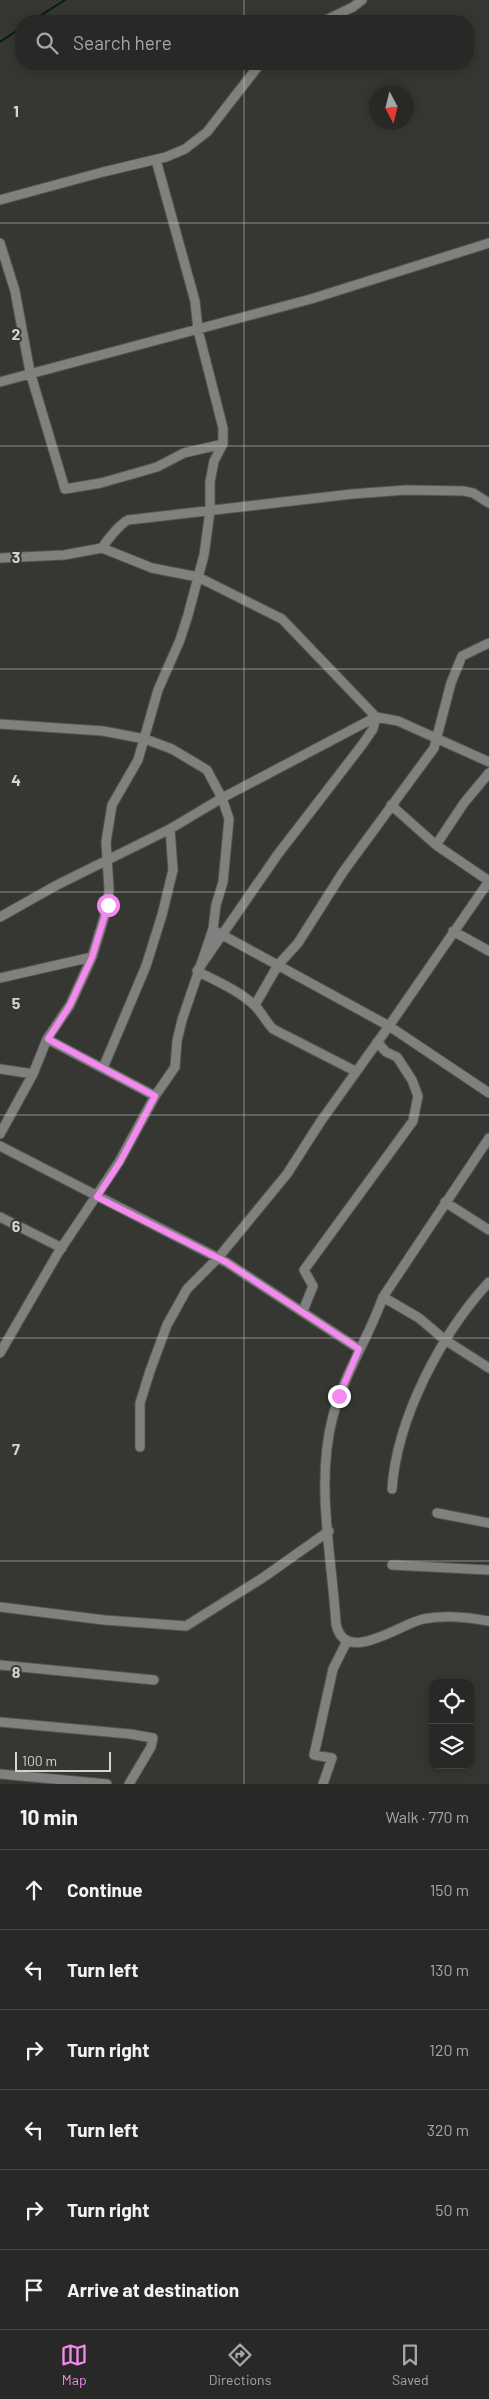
<!DOCTYPE html>
<meta charset="utf-8">
<style>
:root{--surface:#282826;--page:#30302e;--text:#f1f3f6;--muted:#a5a6a7;--line:#444443;--accent:#f489f0}
body{margin:0;font-family:Barlow,sans-serif;background:var(--page);color:var(--text)}
.controls{position:absolute;right:15px;bottom:15px;display:grid;overflow:hidden;border-radius:10px;box-shadow:0 2px 12px #0003}
.controls button{width:45px;height:45px;display:grid;place-items:center;padding:0;border:0;border-bottom:1px solid var(--line);background:var(--surface);color:var(--text);font:25px sans-serif}
.compass{position:absolute;left:369px;top:85px;width:45px;height:45px;border-radius:50%;background:var(--surface);box-shadow:0 2px 12px #0003;rotate:173deg}
.scale{position:absolute;left:15px;bottom:12px;width:96px;box-sizing:border-box;padding-left:5px;border:2px solid #d3d3d1;border-top:0;font-size:14px;line-height:18px;white-space:nowrap;color:#d3d3d1;-webkit-text-stroke:4px #363633;paint-order:stroke}
.stop{position:absolute;width:15px;height:15px;margin:-11px;border:4px solid #f489f0;border-radius:50%;background:#fff}
.stop.end{background:#f489f0;border-color:#fff;box-shadow:0 1px 5px #0008}
.list{margin:0;padding:0;list-style:none}
h2{display:flex;justify-content:space-between;align-items:center;height:65px;margin:0;padding:0 20px;font-size:21px}
h2 small{font-size:16px;font-weight:400;color:var(--muted)}
.list li{display:grid;grid-template-columns:32px 1fr auto;gap:15px;align-items:center;box-sizing:border-box;height:80px;padding:0 20px;border-top:1px solid var(--line)}
.list b{display:block;font-size:19px;white-space:nowrap}
.list em{font-size:16px;font-style:normal;color:var(--muted)}
.icon{flex:none;width:28px;height:28px;fill:none;stroke:currentColor;stroke-width:2;stroke-linecap:round;stroke-linejoin:round}
.map{position:relative;flex:none;width:489px;height:1784px;overflow:hidden}
.search{position:absolute;background:var(--surface);box-shadow:0 2px 12px #0003;left:15px;right:15px;top:15px;height:55px;display:flex;align-items:center;gap:12px;box-sizing:border-box;padding:0 18px;border-radius:20px;color:var(--muted);font-size:19px}
.sheet{height:545px;background:var(--surface)}
nav{display:flex;justify-content:space-around;align-items:center;box-sizing:border-box;height:70px;border-top:1px solid var(--line);background:var(--surface);font-size:14px;color:var(--muted)}
nav a{display:grid;justify-items:center;gap:2px}
nav .on{color:var(--accent)}
.map>svg:first-child{display:block}
</style>
<div class="map">
<svg width="489" height="1784" viewBox="0 0 489 1784">
<rect width="100%" height="100%" fill="#363633"/>
<g fill="none" stroke-linecap="round" stroke-linejoin="round">
<path stroke="#011f13" stroke-width="2" d="M32 21 65 0
M0 42 21 28"/>
<defs>
<path id="minor" d="M324 21 353 7 362 0
M0 200 103 172 166 157 185 149 207 132 260 64
M0 243 15 291 30 372 65 489 101 483 157 467 184 453 223 444
M0 382 311 299 489 243
M102 548C107 540 120 524 128 520L352 494 406 490 464 491 473 493 489 503
M0 558 64 555 102 548 152 568 198 577 282 619 376 717 373 729 362 745 278 854 197 971C216 981 238 990 254 1005 261 1011 266 1022 273 1029L355 1071
M0 724 103 731 145 739 172 749 207 770 222 798 229 819 223 882 216 905 213 929 182 1020 177 1041 175 1067 155 1096 119 1162 58 1253 0 1353
M391 805 436 845
M489 881 389 1026 489 1093
M489 881 436 845 464 803 489 773
M0 917 57 885 170 829 222 798 376 717 398 721 489 762
M453 931 489 951
M0 978 92 957
M255 1005 278 965 298 943 343 872 434 748 451 683 462 656 489 643
M47 1039 155 1096
M103 1068 146 966 162 915 173 870 170 829
M0 1069 33 1074
M0 1134 33 1074 47 1039 70 1005 92 957 108 905 109 889 106 842 112 805 138 760 158 690 180 640 188 615 204 555 210 511V482L214 461 223 444V428L198 330 195 301 156 160
M489 1138 383 1297C368 1339 345 1372 333 1416 315 1483 332 1557 336 1624 345 1666 400 1624 423 1619 446 1615 466 1617 489 1621
M0 1146 226 1262 359 1349
M445 1202 489 1230
M0 1217 62 1248
M383 1297 419 1318 445 1340 489 1368
M303 1311 313 1286 304 1270 413 1121 418 1096 412 1080 397 1057 386 1052 377 1042
M140 1447V1403L150 1371 167 1325 187 1289 218 1258 287 1174 321 1121 389 1026 217 932
M392 1489C397 1418 441 1334 489 1282
M437 1513 489 1523
M392 1565 489 1570
M0 1607 104 1620 186 1626 264 1577 329 1531
M0 1665 154 1680
M0 1722 130 1734 153 1738 151 1747 129 1784
M0 1774 107 1784
M323 1784 332 1758 314 1755 333 1669 347 1641"/>
</defs>
<use href="#minor" stroke="#545452" stroke-width="11"/>
<use href="#minor" stroke="#80807e" stroke-width="9"/>
</g>
<g fill="none" stroke-linecap="round" stroke-linejoin="round">
<path stroke="#f489f0" stroke-width="6" d="M108 905 92 957 70 1005 48 1039 155 1096 120 1162 97 1197 226 1262 359 1349 339 1396"/>
</g>
<path fill="none" stroke="#d3d3d1" stroke-width="1" stroke-opacity="0.55" d="M244 0V21M244 64V1784M0 223H489M0 446H489M0 669H489M0 892H489M0 1115H489M0 1338H489M0 1561H489"/>
<g font-size="16" text-anchor="middle" font-weight="bold" fill="#d3d3d1" stroke="#363633" stroke-width="4" stroke-linejoin="round" paint-order="stroke">
<text x="16" y="117">1</text>
<text x="16" y="340">2</text>
<text x="16" y="563">3</text>
<text x="16" y="786">4</text>
<text x="16" y="1009">5</text>
<text x="16" y="1232">6</text>
<text x="16" y="1455">7</text>
<text x="16" y="1678">8</text>
</g>
</svg>
<div class="controls">
<button><svg class="icon" aria-label="locate" viewBox="0 0 24 24"><circle cx="12" cy="12" r="6"/><path d="M12 2v4M12 18v4M2 12h4M18 12h4"/></svg></button>
<button><svg class="icon" aria-label="layers" viewBox="0 0 24 24"><path d="M12 4l9 5-9 5-9-5zM3 14l9 5 9-5"/></svg></button>
</div>
<svg class="compass" viewBox="-18 -18 36 36"><path d="M0-13l5 13h-10z" fill="#e53935"/><path d="M0 13l5-13h-10z" fill="#a5a6a7"/></svg>
<div class="scale">100 m</div>
<div class="stop" style="left:108px;top:905px"></div>
<div class="stop end" style="left:339px;top:1396px"></div>
<div class="search"><svg class="icon" aria-label="search" viewBox="0 0 24 24"><circle cx="10" cy="10" r="6"/><path d="M15 15l6 6"/></svg>Search here</div>
</div>
<section class="sheet">
<h2>10 min<small>Walk · 770 m</small></h2>
<ul class="list">
<li><svg class="icon" aria-label="ahead" viewBox="0 0 24 24"><path d="M12 20V5M6 11l6-6 6 6"/></svg><div><b>Continue</b></div><em>150 m</em></li>
<li><svg class="icon" aria-label="left" viewBox="0 0 24 24"><path d="M17 20v-9H6M10 6l-5 5 5 5"/></svg><div><b>Turn left</b></div><em>130 m</em></li>
<li><svg class="icon" aria-label="right" viewBox="0 0 24 24"><path d="M7 20v-9h11M14 6l5 5-5 5"/></svg><div><b>Turn right</b></div><em>120 m</em></li>
<li><svg class="icon" aria-label="left" viewBox="0 0 24 24"><path d="M17 20v-9H6M10 6l-5 5 5 5"/></svg><div><b>Turn left</b></div><em>320 m</em></li>
<li><svg class="icon" aria-label="right" viewBox="0 0 24 24"><path d="M7 20v-9h11M14 6l5 5-5 5"/></svg><div><b>Turn right</b></div><em>50 m</em></li>
<li><svg class="icon" aria-label="arrive" viewBox="0 0 24 24"><path d="M6 21V4h12l-3 4 3 4H6"/></svg><div><b>Arrive at destination</b></div></li>
</ul>
</section>
<nav>
<a class="on"><svg class="icon" aria-label="map" viewBox="0 0 24 24"><path d="M3 6l6-2 6 2 6-2v14l-6 2-6-2-6 2zM9 4v14M15 6v14"/></svg>Map</a>
<a><svg class="icon" aria-label="directions" viewBox="0 0 24 24"><path d="M12 3l9 9-9 9-9-9zM9 14v-3h6M13 9l2 2-2 2"/></svg>Directions</a>
<a><svg class="icon" aria-label="saved" viewBox="0 0 24 24"><path d="M7 4h10v16l-5-4-5 4z"/></svg>Saved</a>
</nav>
